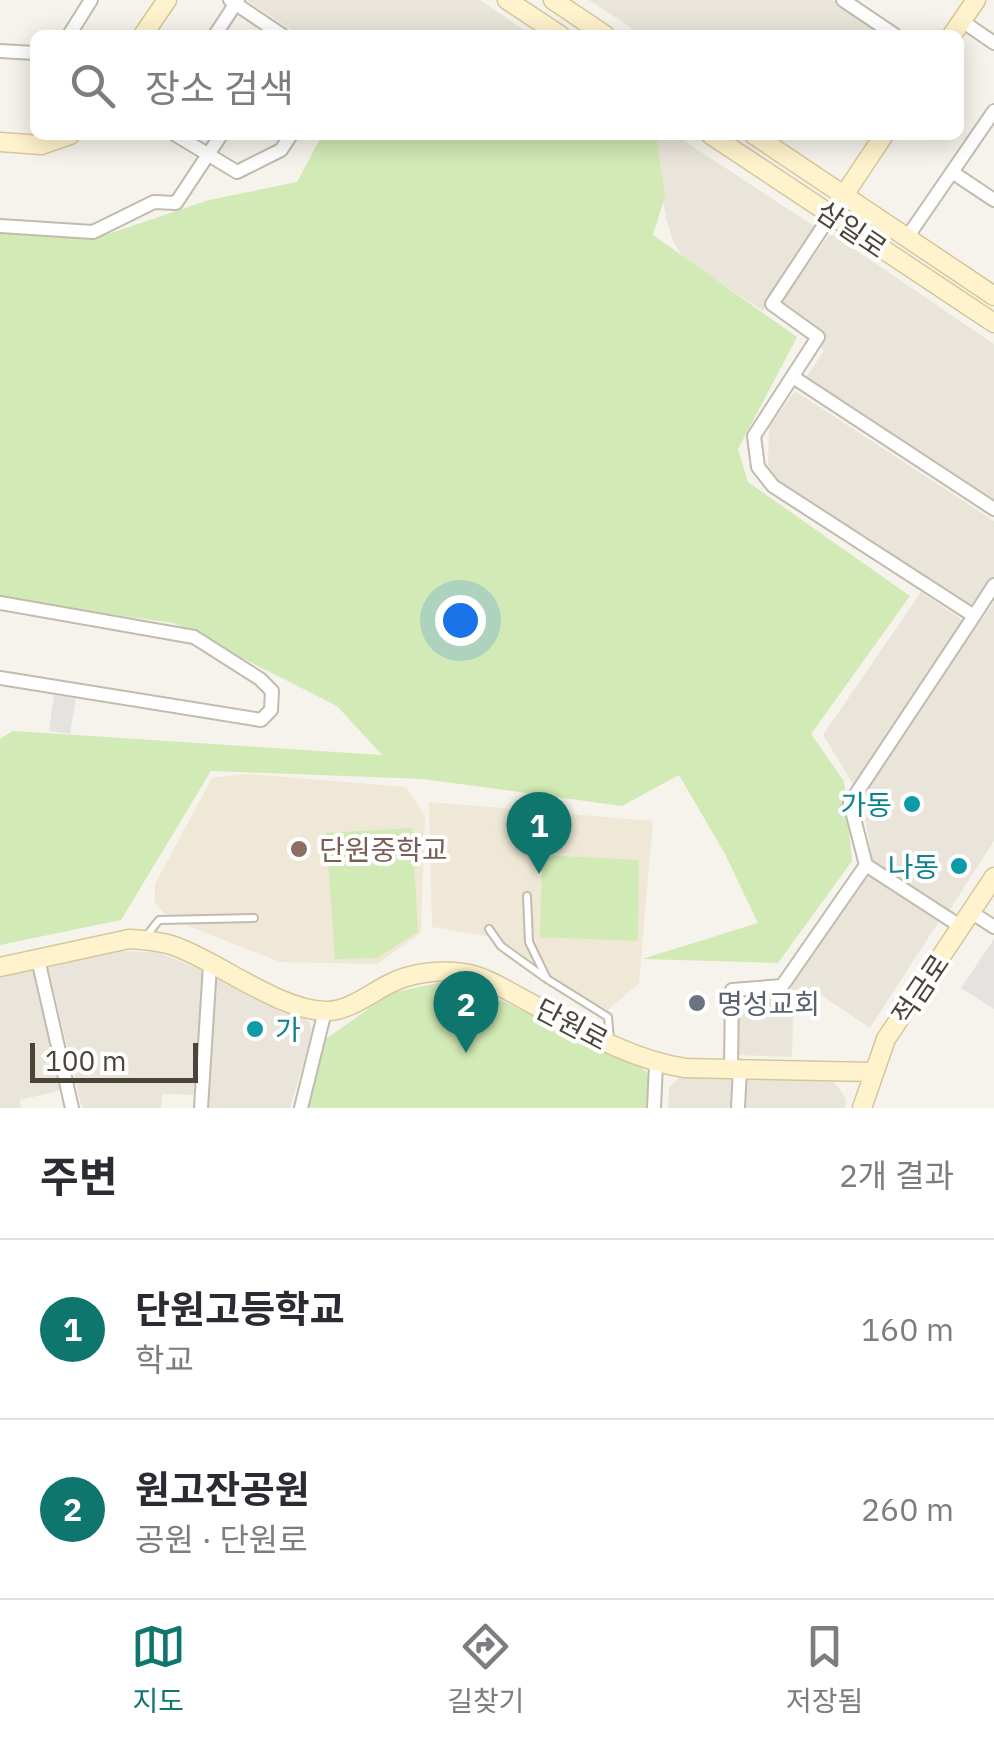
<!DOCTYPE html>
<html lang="ko">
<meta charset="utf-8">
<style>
:root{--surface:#fff;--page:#f2f2f3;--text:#2b2b33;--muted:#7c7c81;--line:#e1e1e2;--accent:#0f766e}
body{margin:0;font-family:"IBM Plex Sans","Noto Sans KR",sans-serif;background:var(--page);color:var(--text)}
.scale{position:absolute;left:30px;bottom:25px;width:168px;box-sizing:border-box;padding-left:10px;border:5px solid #4b4439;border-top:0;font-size:28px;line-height:35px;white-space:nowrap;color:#4b4439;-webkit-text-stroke:8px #fff;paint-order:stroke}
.you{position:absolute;left:460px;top:620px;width:35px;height:35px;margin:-25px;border:8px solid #fff;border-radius:50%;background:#1a73e8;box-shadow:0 0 0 15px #1a73e833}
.badge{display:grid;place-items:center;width:65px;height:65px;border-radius:50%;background:var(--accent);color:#fff;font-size:32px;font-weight:700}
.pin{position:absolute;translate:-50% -82px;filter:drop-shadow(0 2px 5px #0008)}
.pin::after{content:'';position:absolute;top:52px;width:35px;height:30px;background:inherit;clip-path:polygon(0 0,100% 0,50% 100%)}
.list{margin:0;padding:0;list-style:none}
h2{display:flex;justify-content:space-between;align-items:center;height:130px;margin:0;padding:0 40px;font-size:42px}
h2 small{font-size:32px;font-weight:400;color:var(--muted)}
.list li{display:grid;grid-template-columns:65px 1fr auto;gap:30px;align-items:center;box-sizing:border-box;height:180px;padding:0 40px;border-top:2px solid var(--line)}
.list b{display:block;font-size:38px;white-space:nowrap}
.list p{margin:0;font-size:32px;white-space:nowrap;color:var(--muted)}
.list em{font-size:32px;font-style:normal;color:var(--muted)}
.icon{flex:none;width:55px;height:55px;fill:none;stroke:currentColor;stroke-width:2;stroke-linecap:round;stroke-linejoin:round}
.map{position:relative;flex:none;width:994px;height:1108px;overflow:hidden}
.search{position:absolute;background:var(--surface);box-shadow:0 5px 25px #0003;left:30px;right:30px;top:30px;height:110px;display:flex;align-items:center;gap:25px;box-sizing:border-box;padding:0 35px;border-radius:15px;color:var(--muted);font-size:38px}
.sheet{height:490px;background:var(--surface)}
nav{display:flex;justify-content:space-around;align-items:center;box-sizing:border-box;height:140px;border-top:2px solid var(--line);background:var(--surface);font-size:28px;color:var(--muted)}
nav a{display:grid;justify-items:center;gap:5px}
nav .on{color:var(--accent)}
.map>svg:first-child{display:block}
</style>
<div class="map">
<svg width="994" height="1108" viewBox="0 0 994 1108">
<rect width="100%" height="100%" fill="#f6f3ec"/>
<path fill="#eae5da" d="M246 0H480L531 35H299Z
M589 0H833L886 35H642Z
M655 135H675L814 226 816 231 763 311 683 258 673 241 666 218 652 139Z
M829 235 835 236 994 344V507L804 380 824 351 778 306Z
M795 391 994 521V577L972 612 778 485 768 465 769 427Z
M921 592 964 621 853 784 823 735Z
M994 602V841L949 911 873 862 861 795Z
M868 873 939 921 870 1028 814 990 793 1019 792 1057 736 1055 738 994 784 992Z
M115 951 157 952 204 971 198 1095 162 1094 161 1108H84L81 1104 48 967Z
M33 966 62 1090 20 1100 21 1108H0V973Z
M213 977 305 1017 310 1024 312 1033 290 1108H206Z
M681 1075 735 1077 734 1108H668L669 1088Z
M745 1077 829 1079 838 1086 846 1100 845 1108H743Z"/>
<path fill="#efe8d6" d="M247 774 406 787 425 815 421 933 377 964 280 962 170 919 155 903V884L212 778Z
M429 802 653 821 639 983 608 1010 549 978 492 937 432 927Z"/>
<path fill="#d2eab5" d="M322 135H656L665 196 653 235 797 337 738 449 748 482 910 596 811 734 844 781 852 861 778 963 642 959 758 923 725 854 679 775 622 806 423 779 211 771 121 920 0 945V739L13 731 382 755 337 706 173 623 0 599V229L105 235 209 200 297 182Z
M412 828 418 932 377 958 335 959 326 833Z
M542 855 639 860 638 941 540 937Z
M448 981 464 983 636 1063 657 1082 655 1108H305L320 1043 391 993Z"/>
<path fill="#e5e3e0" d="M54 695 76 698 70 734 49 731Z
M994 939V1009L961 988Z"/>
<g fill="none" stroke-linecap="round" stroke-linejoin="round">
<defs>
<path id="lane" d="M527 896 529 942 547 979 608 1017 610 1039
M489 929 501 946 544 977
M144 939 159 920 254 918"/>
<path id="street" d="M230 0 282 35
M843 0 895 35
M962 21 994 43
M69 35 91 0
M215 35 238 0
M0 51 35 53
M176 135 237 172 281 150 291 135
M952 172 994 200
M0 226 93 232 154 202 176 203 221 135
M906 239 994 111
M793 377 994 509
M0 603 194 637 260 679 272 691 271 710 261 720 0 678
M974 616 994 585
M866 865 960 926
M971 912 994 927
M38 959 72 1108
M731 1068 732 990 782 986 866 865 850 803 974 616 773 486 758 467 754 436 818 337 772 304 844 195
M201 1108 210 965
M301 1108 325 1011
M654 1108 656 1064
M738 1108 740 1068"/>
<path id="secondary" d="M507 0 560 35
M553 0 605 35
M143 35 167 0
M952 35 976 0
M711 135 994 323
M754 135 994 296
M0 142 41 145 70 135
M844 195 884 135
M0 967 129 939C144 940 160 941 174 946 218 961 279 1011 327 1011 349 1011 369 994 389 984 410 973 439 969 463 973 485 976 506 990 525 1000 577 1027 627 1059 685 1068L873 1072
M862 1108 886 1039 994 877"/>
</defs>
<use href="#lane" stroke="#c2bbae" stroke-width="10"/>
<use href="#street" stroke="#c2bbae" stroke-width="16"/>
<use href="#secondary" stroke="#d6c79b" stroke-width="21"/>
<use href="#lane" stroke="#fff" stroke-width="6"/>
<use href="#street" stroke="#fff" stroke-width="12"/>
<use href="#secondary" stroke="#fff3cd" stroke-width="18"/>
</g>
<g fill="#0f9aa8" stroke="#fff" stroke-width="4">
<circle cx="912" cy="804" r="10"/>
<circle cx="959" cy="866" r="10"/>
<circle cx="255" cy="1029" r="10"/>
</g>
<circle fill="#8d6e63" stroke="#fff" stroke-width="4" cx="299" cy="849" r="10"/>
<circle fill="#6b7280" stroke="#fff" stroke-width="4" cx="697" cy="1003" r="10"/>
<g text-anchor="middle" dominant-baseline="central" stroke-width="8" stroke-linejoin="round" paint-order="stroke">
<g font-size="28" fill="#4b4439" stroke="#fff">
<text transform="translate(852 229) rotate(34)">삼일로</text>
<text transform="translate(920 989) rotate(-56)">적금로</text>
<text transform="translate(572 1024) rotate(28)">단원로</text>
</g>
<g font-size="28" fill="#0d838f" stroke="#fff" text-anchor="end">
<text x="892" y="804">가동</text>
<text x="939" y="866">나동</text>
<text x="275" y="1029" text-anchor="start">가</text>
</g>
<g font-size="28" fill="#785e54" stroke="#fff" text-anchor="start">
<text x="319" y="849">단원중학교</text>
</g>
<g font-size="28" fill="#5b616d" stroke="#fff" text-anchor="start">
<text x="717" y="1003">명성교회</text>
</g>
</g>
</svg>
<div class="scale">100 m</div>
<div class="you"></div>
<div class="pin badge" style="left:539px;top:874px">1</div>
<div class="pin badge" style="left:466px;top:1053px">2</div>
<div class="search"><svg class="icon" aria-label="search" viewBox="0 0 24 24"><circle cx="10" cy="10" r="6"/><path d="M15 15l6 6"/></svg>장소 검색</div>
</div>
<section class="sheet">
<h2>주변<small>2개 결과</small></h2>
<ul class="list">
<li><span class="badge">1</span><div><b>단원고등학교</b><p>학교</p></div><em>160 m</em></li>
<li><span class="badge">2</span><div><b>원고잔공원</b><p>공원 · 단원로</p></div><em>260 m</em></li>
</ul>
</section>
<nav>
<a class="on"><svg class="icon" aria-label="map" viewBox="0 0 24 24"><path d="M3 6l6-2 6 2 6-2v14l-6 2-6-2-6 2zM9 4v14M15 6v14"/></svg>지도</a>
<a><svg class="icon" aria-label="directions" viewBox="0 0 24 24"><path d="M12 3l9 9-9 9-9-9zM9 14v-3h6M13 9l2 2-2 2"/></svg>길찾기</a>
<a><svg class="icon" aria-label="saved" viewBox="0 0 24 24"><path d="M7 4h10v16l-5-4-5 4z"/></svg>저장됨</a>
</nav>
